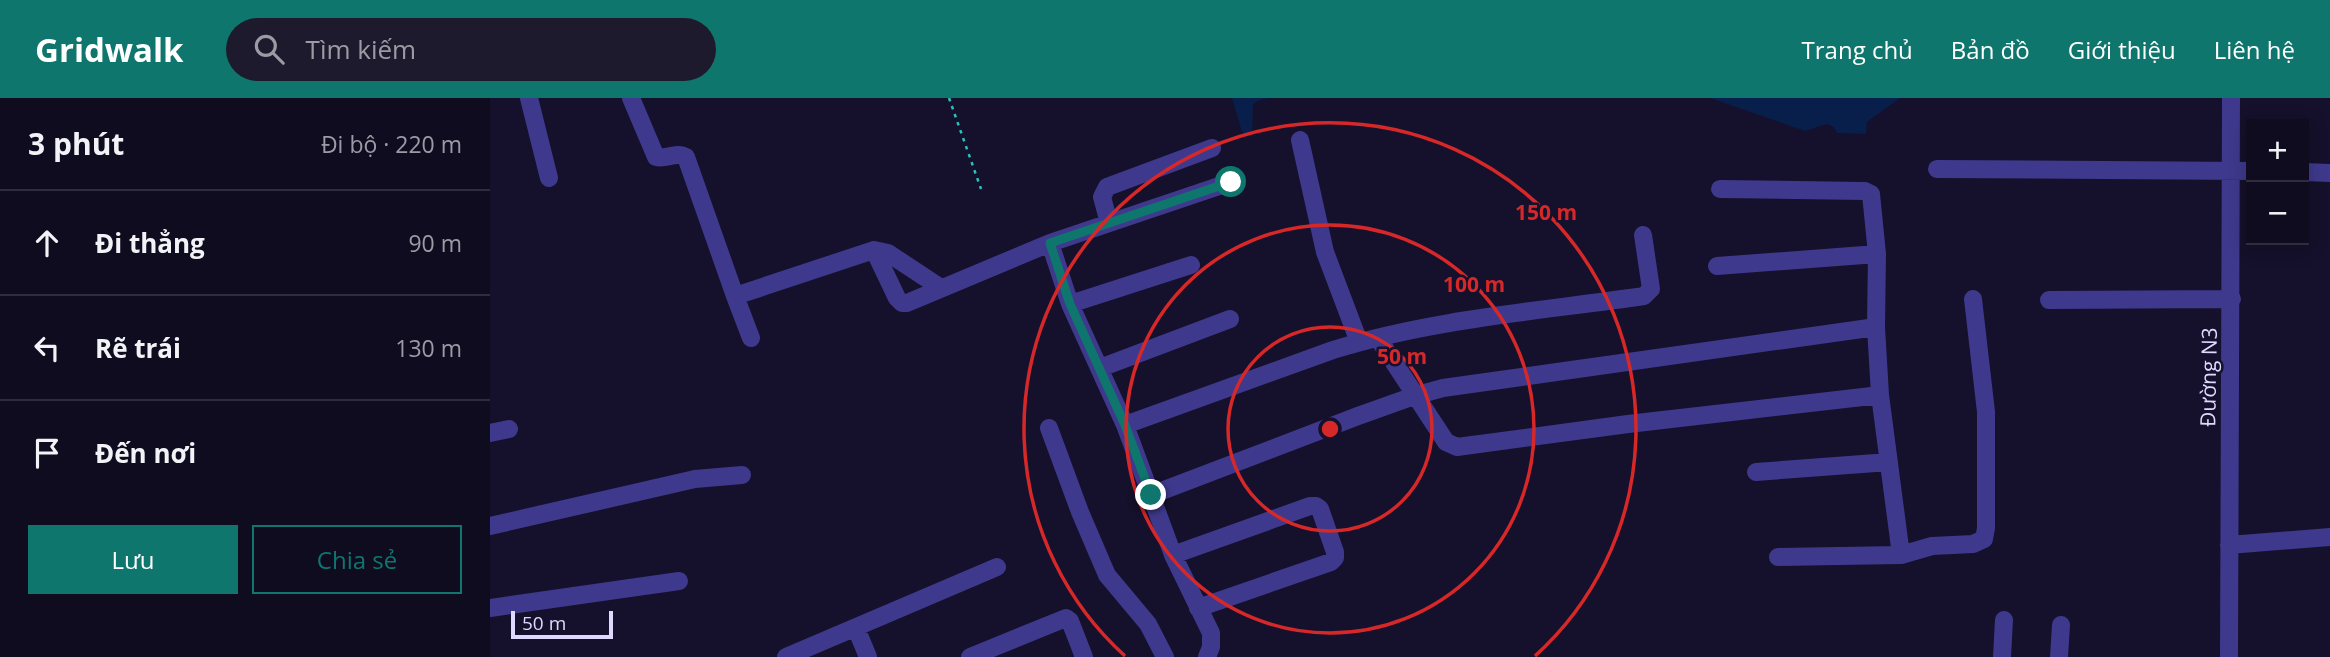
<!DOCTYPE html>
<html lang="vi">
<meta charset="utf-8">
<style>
:root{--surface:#100c20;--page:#1e1a2d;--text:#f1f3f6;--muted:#9c9ba5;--line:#302c3e;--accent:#0f766e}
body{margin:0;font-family:"Open Sans",sans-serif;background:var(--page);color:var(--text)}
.controls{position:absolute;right:21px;top:21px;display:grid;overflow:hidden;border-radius:0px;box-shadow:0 4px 18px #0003}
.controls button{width:63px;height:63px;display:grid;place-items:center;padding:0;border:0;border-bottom:2px solid var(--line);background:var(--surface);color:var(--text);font:35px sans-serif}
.scale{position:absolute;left:21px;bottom:18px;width:102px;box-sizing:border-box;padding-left:7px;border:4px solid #dfd9ff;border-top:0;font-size:19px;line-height:24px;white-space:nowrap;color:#dfd9ff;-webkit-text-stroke:5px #15102b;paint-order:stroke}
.stop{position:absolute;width:21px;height:21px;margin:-16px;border:5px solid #0f766e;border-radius:50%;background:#fff}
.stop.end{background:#0f766e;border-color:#fff;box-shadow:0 2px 7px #0008}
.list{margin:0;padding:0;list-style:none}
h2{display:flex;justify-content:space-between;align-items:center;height:91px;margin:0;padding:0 28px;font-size:30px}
h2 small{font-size:23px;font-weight:400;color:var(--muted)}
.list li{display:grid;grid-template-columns:46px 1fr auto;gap:21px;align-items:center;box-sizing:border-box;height:105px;padding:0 28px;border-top:2px solid var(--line)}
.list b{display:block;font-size:26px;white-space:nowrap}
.list em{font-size:23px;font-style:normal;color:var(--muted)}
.actions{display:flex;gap:14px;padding:21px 28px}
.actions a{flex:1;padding:16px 0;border:2px solid var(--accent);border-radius:0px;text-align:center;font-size:24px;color:var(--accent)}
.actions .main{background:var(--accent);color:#fff}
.icon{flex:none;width:38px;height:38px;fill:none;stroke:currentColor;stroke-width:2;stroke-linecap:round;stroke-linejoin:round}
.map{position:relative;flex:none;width:1840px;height:559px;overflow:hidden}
header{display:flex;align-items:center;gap:42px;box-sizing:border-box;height:98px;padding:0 35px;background:var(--accent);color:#fff}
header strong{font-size:33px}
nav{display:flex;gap:38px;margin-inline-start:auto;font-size:24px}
.search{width:490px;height:63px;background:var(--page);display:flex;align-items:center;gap:18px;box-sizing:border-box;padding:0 24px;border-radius:38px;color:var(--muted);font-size:26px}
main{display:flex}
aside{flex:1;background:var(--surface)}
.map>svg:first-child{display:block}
</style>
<header>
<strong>Gridwalk</strong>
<div class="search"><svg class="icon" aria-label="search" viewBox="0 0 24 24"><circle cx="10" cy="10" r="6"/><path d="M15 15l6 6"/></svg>Tìm kiếm</div>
<nav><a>Trang chủ</a><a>Bản đồ</a><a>Giới thiệu</a><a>Liên hệ</a></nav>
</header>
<main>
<aside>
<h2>3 phút<small>Đi bộ · 220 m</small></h2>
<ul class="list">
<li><svg class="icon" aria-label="ahead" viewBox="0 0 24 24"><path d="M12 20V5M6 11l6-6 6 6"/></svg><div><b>Đi thẳng</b></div><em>90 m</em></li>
<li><svg class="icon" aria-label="left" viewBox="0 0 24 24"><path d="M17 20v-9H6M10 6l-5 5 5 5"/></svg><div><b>Rẽ trái</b></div><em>130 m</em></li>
<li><svg class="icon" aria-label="arrive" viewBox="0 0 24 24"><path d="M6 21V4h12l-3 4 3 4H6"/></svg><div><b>Đến nơi</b></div></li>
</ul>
<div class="actions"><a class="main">Lưu</a><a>Chia sẻ</a></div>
</aside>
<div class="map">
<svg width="1840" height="559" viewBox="0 0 1840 559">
<rect width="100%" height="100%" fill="#15102b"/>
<path fill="#081f4b" d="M742 0H782L772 1 763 6 762 38H757L752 34Z
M1220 0H1410L1377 24 1376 36 1347 35 1344 29 1337 26 1315 33Z"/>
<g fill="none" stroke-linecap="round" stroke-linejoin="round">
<path stroke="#2bc2bd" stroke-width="2.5" stroke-dasharray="3.5 5" stroke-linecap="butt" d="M459 0 491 91"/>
<path stroke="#3e398c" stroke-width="18" d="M39 0 59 80
M141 0 166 59C176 62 186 53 196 59L245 198 384 152 407 200 412 205H417L560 145 741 84
M810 42 835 154 869 244
M1447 71 1761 73
M1814 74 1840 75
M1230 91 1375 93 1381 96 1387 156 1386 229
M619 125 612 99 617 89 722 50
M560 145 580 206 635 327 683 457 721 535V549L717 559
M384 152 398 155 451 190
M1227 168 1387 156
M245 198 261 240
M1559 202 1742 201
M580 206 701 167
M888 240 956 344 967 349 1138 326 1390 297
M610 270 740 221
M635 327 843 252C942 221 1051 213 1154 198L1161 191 1153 137
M559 330 590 414 617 477 658 526 675 559
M0 335 19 331
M1266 374 1399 364
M661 397 868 318 924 298 953 290 1386 229 1390 297 1411 457 1288 459
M0 428 205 381 252 377
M1739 447 1840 439
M683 457 820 408H826L830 411 845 454V460L841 464 708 510
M1411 457 1442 448 1483 446 1494 441 1496 430V314L1483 201
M0 510 189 483
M366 530 378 559
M296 559 507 469
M480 559 576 520 580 523 594 559
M1512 559 1514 522
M1569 559 1571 527
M1739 559 1741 0"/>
</g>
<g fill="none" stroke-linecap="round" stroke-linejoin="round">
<path stroke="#0f766e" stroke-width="9" d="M661 397 635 327 580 206 560 145 741 84"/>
</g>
<g fill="none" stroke="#d62828" stroke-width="3.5">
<circle cx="840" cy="331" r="102"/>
<circle cx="840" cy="331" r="204"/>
<path d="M635 558A306 306 0 1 1 1045 558"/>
</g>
<g text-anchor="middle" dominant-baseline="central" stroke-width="5" stroke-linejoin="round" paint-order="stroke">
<g font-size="21" fill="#dfd9ff" stroke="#15102b">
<text transform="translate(1718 279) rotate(-89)">Đường N3</text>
</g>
</g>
<circle cx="840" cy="331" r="10" fill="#d62828" stroke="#15102b" stroke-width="3.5"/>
<g font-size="21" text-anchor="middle" font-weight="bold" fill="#d62828" stroke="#15102b" stroke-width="5" stroke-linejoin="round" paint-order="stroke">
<text x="1056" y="122">150 m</text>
<text x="984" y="194">100 m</text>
<text x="912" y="266">50 m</text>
</g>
</svg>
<div class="controls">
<button>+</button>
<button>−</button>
</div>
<div class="scale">50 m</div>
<div class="stop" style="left:741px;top:84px"></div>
<div class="stop end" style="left:661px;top:397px"></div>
</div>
</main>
